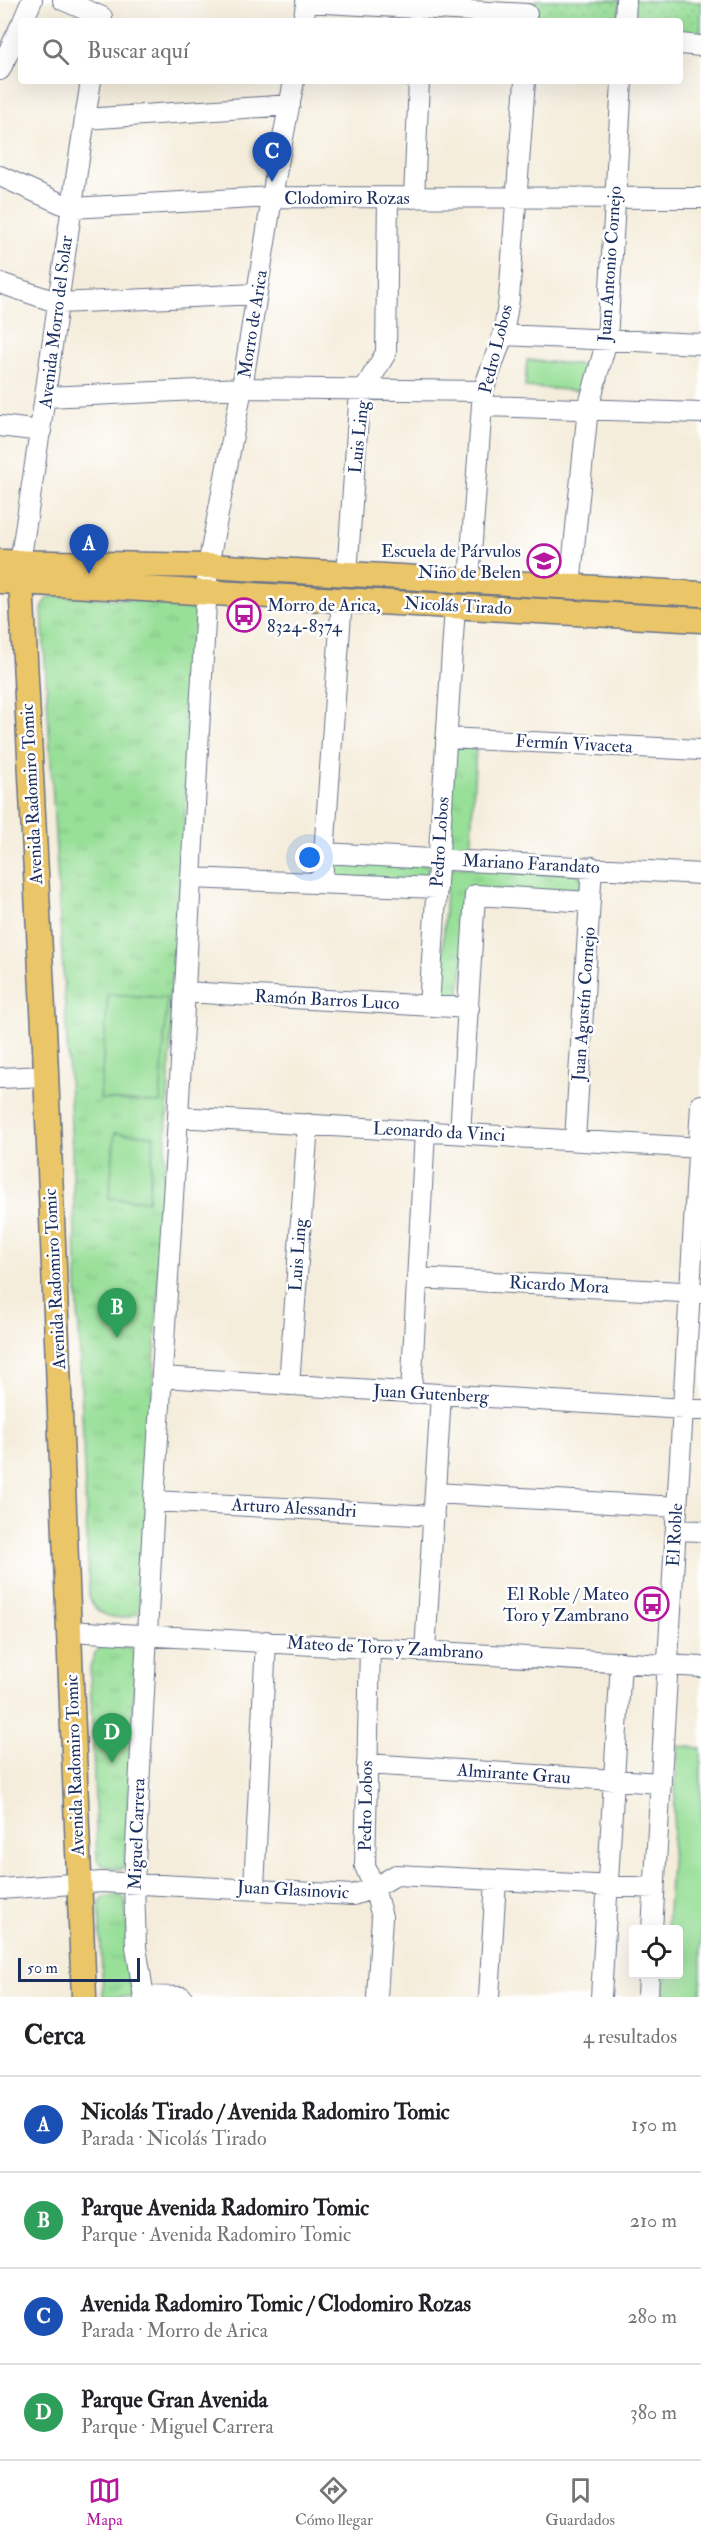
<!DOCTYPE html>
<html lang="es">
<meta charset="utf-8">
<style>
:root{--surface:#fff;--page:#f2f2f2;--text:#202124;--muted:#757577;--line:#e0e0e0;--accent:#b5179e}
body{margin:0;font-family:"IM FELL Double Pica",serif;background:var(--page);color:var(--text)}
.controls{position:absolute;right:18px;bottom:18px;display:grid;overflow:hidden;border-radius:6px;box-shadow:0 6px 24px #0002}
.controls button{width:54px;height:54px;display:grid;place-items:center;padding:0;border:0;border-bottom:2px solid var(--line);background:var(--surface);color:var(--text);font:30px sans-serif}
.scale{position:absolute;left:18px;bottom:15px;width:122px;box-sizing:border-box;padding-left:6px;border:3px solid #1b2f5e;border-top:0;font-size:16px;line-height:21px;white-space:nowrap;color:#1b2f5e;-webkit-text-stroke:4px #fff;paint-order:stroke}
.you{position:absolute;left:310px;top:858px;width:21px;height:21px;margin:-15px;border:4px solid #fff;border-radius:50%;background:#1a73e8;box-shadow:0 0 0 9px #1a73e833}
.badge{display:grid;place-items:center;width:39px;height:39px;border-radius:50%;background:var(--accent);color:#fff;font-size:20px;font-weight:700}
.pin{position:absolute;translate:-50% -50px;filter:drop-shadow(0 2px 3px #0008)}
.pin::after{content:'';position:absolute;top:32px;width:21px;height:18px;background:inherit;clip-path:polygon(0 0,100% 0,50% 100%)}
.list{margin:0;padding:0;list-style:none}
h2{display:flex;justify-content:space-between;align-items:center;height:78px;margin:0;padding:0 24px;font-size:26px}
h2 small{font-size:20px;font-weight:400;color:var(--muted)}
.list li{display:grid;grid-template-columns:39px 1fr auto;gap:18px;align-items:center;box-sizing:border-box;height:96px;padding:0 24px;border-top:2px solid var(--line)}
.list b{display:block;font-size:22px;white-space:nowrap}
.list p{margin:0;font-size:20px;white-space:nowrap;color:var(--muted)}
.list em{font-size:20px;font-style:normal;color:var(--muted)}
.icon{flex:none;width:33px;height:33px;fill:none;stroke:currentColor;stroke-width:2;stroke-linecap:round;stroke-linejoin:round}
.map{position:relative;flex:none;width:701px;height:1997px;overflow:hidden}
.search{position:absolute;background:var(--surface);box-shadow:0 6px 24px #0002;left:18px;right:18px;top:18px;height:66px;display:flex;align-items:center;gap:15px;box-sizing:border-box;padding:0 21px;border-radius:6px;color:var(--muted);font-size:22px}
.sheet{height:462px;background:var(--surface)}
nav{display:flex;justify-content:space-around;align-items:center;box-sizing:border-box;height:84px;border-top:2px solid var(--line);background:var(--surface);font-size:16px;color:var(--muted)}
nav a{display:grid;justify-items:center;gap:3px}
nav .on{color:var(--accent)}
.map>svg:first-child{display:block}
</style>
<div class="map">
<svg width="701" height="1997" viewBox="0 0 701 1997">
<defs>
<pattern id="grass-dots" width="8" height="8" patternUnits="userSpaceOnUse" patternTransform="scale(1.5)"><rect width="8" height="8" fill="#98df98"/><path d="M2 2h.1M6 6h.1" fill="none" stroke="#82c085" stroke-width="1.8" stroke-linecap="round"/></pattern>
<pattern id="park-tufts" width="24" height="20" patternUnits="userSpaceOnUse" patternTransform="scale(1.5)"><rect width="24" height="20" fill="#98df98"/><path d="M3 7l-1-3M5 7V3M7 7l1-3M15 17l-1-3M17 17v-4M19 17l1-3" fill="none" stroke="#82c085"/></pattern>
</defs>
<rect width="100%" height="100%" fill="#fff"/>
<filter id="ink" filterUnits="userSpaceOnUse"><feTurbulence type="fractalNoise" baseFrequency=".0167" numOctaves="2"/><feDisplacementMap in="SourceGraphic" scale="12" xChannelSelector="R" yChannelSelector="G"/><feConvolveMatrix kernelMatrix="1 2 1 2 8 2 1 2 1" color-interpolation-filters="sRGB"/></filter>
<filter id="wash" filterUnits="userSpaceOnUse"><feTurbulence type="fractalNoise" baseFrequency=".008" numOctaves="4" result="noise"/><feDisplacementMap in="SourceGraphic" scale="24" xChannelSelector="R" yChannelSelector="G"/><feGaussianBlur stdDeviation="1.35" result="paint"/><feColorMatrix in="noise" values="0 0 0 0 0 0 0 0 0 0 0 0 0 0 0 0 0 1.4 0 .05"/><feComposite in="paint" operator="in"/></filter>
<g filter="url(#wash)">
<rect width="100%" height="100%" fill="#f5eddb"/>
<path fill="url(#grass-dots)" stroke="#5a877b" stroke-width="1.5" d="M535 0H620L618 21H534Z
M632 0 701 2V39L680 38V21H631Z"/>
<path fill="url(#park-tufts)" stroke="#5a877b" stroke-width="1.5" d="M52 596 181 602 192 605 197 614 169 1081 142 1600 139 1612C124 1624 91 1617 89 1594L69 1076 42 609 46 599Z
M454 747 476 748 470 854 448 853Z
M331 858 429 865 428 883 330 877Z
M455 867 575 873 582 878 581 891 575 896 471 888 460 993 456 999 440 998 447 871Z
M104 1644C118 1644 131 1642 136 1657L125 1865 121 1870 102 1865 97 1859 90 1668 95 1653Z
M118 1894 125 1899 129 1979 133 1997H103L99 1905 104 1897Z"/>
<path fill="#98df98" stroke="#5a877b" stroke-width="1.5" d="M527 360 585 365 583 391 525 387Z
M108 994 167 998 160 1103 100 1099Z
M115 1133 154 1136 148 1201 109 1198Z
M678 1746 701 1748V1997H663L665 1975 678 1974V1930L667 1929Z"/>
</g>
<g filter="url(#ink)">
<g fill="none" stroke-linecap="round" stroke-linejoin="round">
<defs>
<path id="minor" d="M63 0 102 17
M306 2 527 14
M23 21 32 0
M303 21 307 0
M625 21 626 0
M680 44 701 46
M0 70 21 25
M85 119 290 105
M0 176 71 208 273 197 701 198
M414 198 419 81
M0 283 59 303 257 294
M503 335 701 344
M47 397 242 388 483 391
M482 406 701 413
M0 426 41 431
M20 562C46 402 65 241 91 81
M347 574 359 404 365 388 386 353 388 197
M469 581 483 391 503 335 509 299 525 81
M570 587 588 408 607 340 622 81
M446 738 701 750
M324 853 701 874
M191 878 437 888
M322 882 342 599
M185 992 469 1008
M429 1006 455 606
M0 1078 46 1076
M178 1117 701 1148
M460 1133 475 895 590 902
M575 1140 592 867
M417 1278 701 1293
M162 1377 701 1410
M289 1385 308 1124
M411 1394 425 1131
M435 1493 677 1507
M154 1501 434 1516
M676 1530 701 1531
M69 1631 701 1667
M370 1647 365 1866 374 1888 382 1917 377 1997
M425 1651 441 1395
M367 1764 661 1783
M254 1888 266 1641
M0 1889 102 1882 353 1895 374 1888 396 1875 654 1888
M652 1930 701 1105
M143 1996 182 1997
M144 1997 136 1947 134 1883 154 1501 178 1117 208 566 242 388 275 179 294 81
M489 1997 496 1880
M601 1997 621 1662
M648 1997 649 1974"/>
<path id="major" d="M0 562 208 566 701 594
M20 562 45 1048 84 1997
M0 581 701 620"/>
</defs>
<use href="#minor" stroke="#67728a" stroke-width="22"/>
<use href="#major" stroke="#67728a" stroke-width="27"/>
<use href="#minor" stroke="#fff" stroke-width="20"/>
<use href="#major" stroke="#ebc669" stroke-width="24"/>
</g>
</g>
<defs>
<symbol id="school-ring" viewBox="-11 -11 22 22"><circle r="9.5" fill="#fff" stroke="#b5179e" stroke-width="1.5"/><path d="M0-5L7-2L0 1L-7-2ZM-4 1L0 2.5L4 1V4Q0 6-4 4Z" fill="#b5179e"/></symbol>
<symbol id="bus-ring" viewBox="-11 -11 22 22"><circle r="9.5" fill="#fff" stroke="#b5179e" stroke-width="1.5"/><path d="M-5-6H5V4H4V6H2V4H-2V6H-4V4H-5ZM-3.5-4V0h7V-4ZM-3.5 1.2v1.5H-2V1.2ZM2 1.2v1.5H3.5V1.2Z" fill="#b5179e"/></symbol>
</defs>
<g fill-rule="evenodd">
<use href="#school-ring" x="525" y="542" width="38" height="38"/>
<use href="#bus-ring" x="225" y="596" width="38" height="38"/>
<use href="#bus-ring" x="633" y="1585" width="38" height="38"/>
</g>
<g text-anchor="middle" dominant-baseline="central" stroke-width="5" stroke-linejoin="round" paint-order="stroke">
<g font-size="18" fill="#1b2f5e" stroke="#fff">
<text x="347" y="198">Clodomiro Rozas</text>
<text transform="translate(610 264) rotate(-86)">Juan Antonio Cornejo</text>
<text transform="translate(56 322) rotate(-83)">Avenida Morro del Solar</text>
<text transform="translate(253 324) rotate(-81)">Morro de Arica</text>
<text transform="translate(496 349) rotate(-76)">Pedro Lobos</text>
<text transform="translate(359 437) rotate(-84)">Luis Ling</text>
<text transform="translate(458 606) rotate(3)">Nicolás Tirado</text>
<text transform="translate(574 744) rotate(3)">Fermín Vivaceta</text>
<text transform="translate(32 794) rotate(-93)">Avenida Radomiro Tomic</text>
<text transform="translate(440 842) rotate(-86)">Pedro Lobos</text>
<text transform="translate(531 864) rotate(3)">Mariano Farandato</text>
<text transform="translate(327 1000) rotate(3)">Ramón Barros Luco</text>
<text transform="translate(584 1004) rotate(-86)">Juan Agustín Cornejo</text>
<text transform="translate(439 1132) rotate(3)">Leonardo da Vinci</text>
<text transform="translate(298 1255) rotate(-86)">Luis Ling</text>
<text transform="translate(55 1279) rotate(-93)">Avenida Radomiro Tomic</text>
<text transform="translate(559 1285) rotate(3)">Ricardo Mora</text>
<text transform="translate(431 1394) rotate(3)">Juan Gutenberg</text>
<text transform="translate(294 1508) rotate(3)">Arturo Alessandri</text>
<text transform="translate(675 1535) rotate(-87)">El Roble</text>
<text transform="translate(385 1648) rotate(3)">Mateo de Toro y Zambrano</text>
<text transform="translate(75 1765) rotate(-92)">Avenida Radomiro Tomic</text>
<text transform="translate(514 1774) rotate(4)">Almirante Grau</text>
<text transform="translate(366 1806) rotate(-89)">Pedro Lobos</text>
<text transform="translate(137 1834) rotate(-88)">Miguel Carrera</text>
<text transform="translate(293 1890) rotate(3)">Juan Glasinovic</text>
</g>
<g font-size="18" fill="#1b2f5e" stroke="#fff" text-anchor="end">
<text x="521" y="551">Escuela de Párvulos<tspan x="521" dy="21">Niño de Belen</tspan></text>
<text x="267" y="605" text-anchor="start">Morro de Arica,<tspan x="267" dy="21">8324-8374</tspan></text>
<text x="629" y="1594">El Roble / Mateo<tspan x="629" dy="21">Toro y Zambrano</tspan></text>
</g>
</g>
</svg>
<div class="controls">
<button><svg class="icon" aria-label="locate" viewBox="0 0 24 24"><circle cx="12" cy="12" r="6"/><path d="M12 2v4M12 18v4M2 12h4M18 12h4"/></svg></button>
</div>
<div class="scale">50 m</div>
<div class="you"></div>
<div class="pin badge" style="left:89px;top:574px;background:#1a4fb4">A</div>
<div class="pin badge" style="left:117px;top:1338px;background:#2e9e5b">B</div>
<div class="pin badge" style="left:272px;top:182px;background:#1a4fb4">C</div>
<div class="pin badge" style="left:112px;top:1763px;background:#2e9e5b">D</div>
<div class="search"><svg class="icon" aria-label="search" viewBox="0 0 24 24"><circle cx="10" cy="10" r="6"/><path d="M15 15l6 6"/></svg>Buscar aquí</div>
</div>
<section class="sheet">
<h2>Cerca<small>4 resultados</small></h2>
<ul class="list">
<li><span class="badge" style="background:#1a4fb4">A</span><div><b>Nicolás Tirado / Avenida Radomiro Tomic</b><p>Parada · Nicolás Tirado</p></div><em>150 m</em></li>
<li><span class="badge" style="background:#2e9e5b">B</span><div><b>Parque Avenida Radomiro Tomic</b><p>Parque · Avenida Radomiro Tomic</p></div><em>210 m</em></li>
<li><span class="badge" style="background:#1a4fb4">C</span><div><b>Avenida Radomiro Tomic / Clodomiro Rozas</b><p>Parada · Morro de Arica</p></div><em>280 m</em></li>
<li><span class="badge" style="background:#2e9e5b">D</span><div><b>Parque Gran Avenida</b><p>Parque · Miguel Carrera</p></div><em>380 m</em></li>
</ul>
</section>
<nav>
<a class="on"><svg class="icon" aria-label="map" viewBox="0 0 24 24"><path d="M3 6l6-2 6 2 6-2v14l-6 2-6-2-6 2zM9 4v14M15 6v14"/></svg>Mapa</a>
<a><svg class="icon" aria-label="directions" viewBox="0 0 24 24"><path d="M12 3l9 9-9 9-9-9zM9 14v-3h6M13 9l2 2-2 2"/></svg>Cómo llegar</a>
<a><svg class="icon" aria-label="saved" viewBox="0 0 24 24"><path d="M7 4h10v16l-5-4-5 4z"/></svg>Guardados</a>
</nav>
